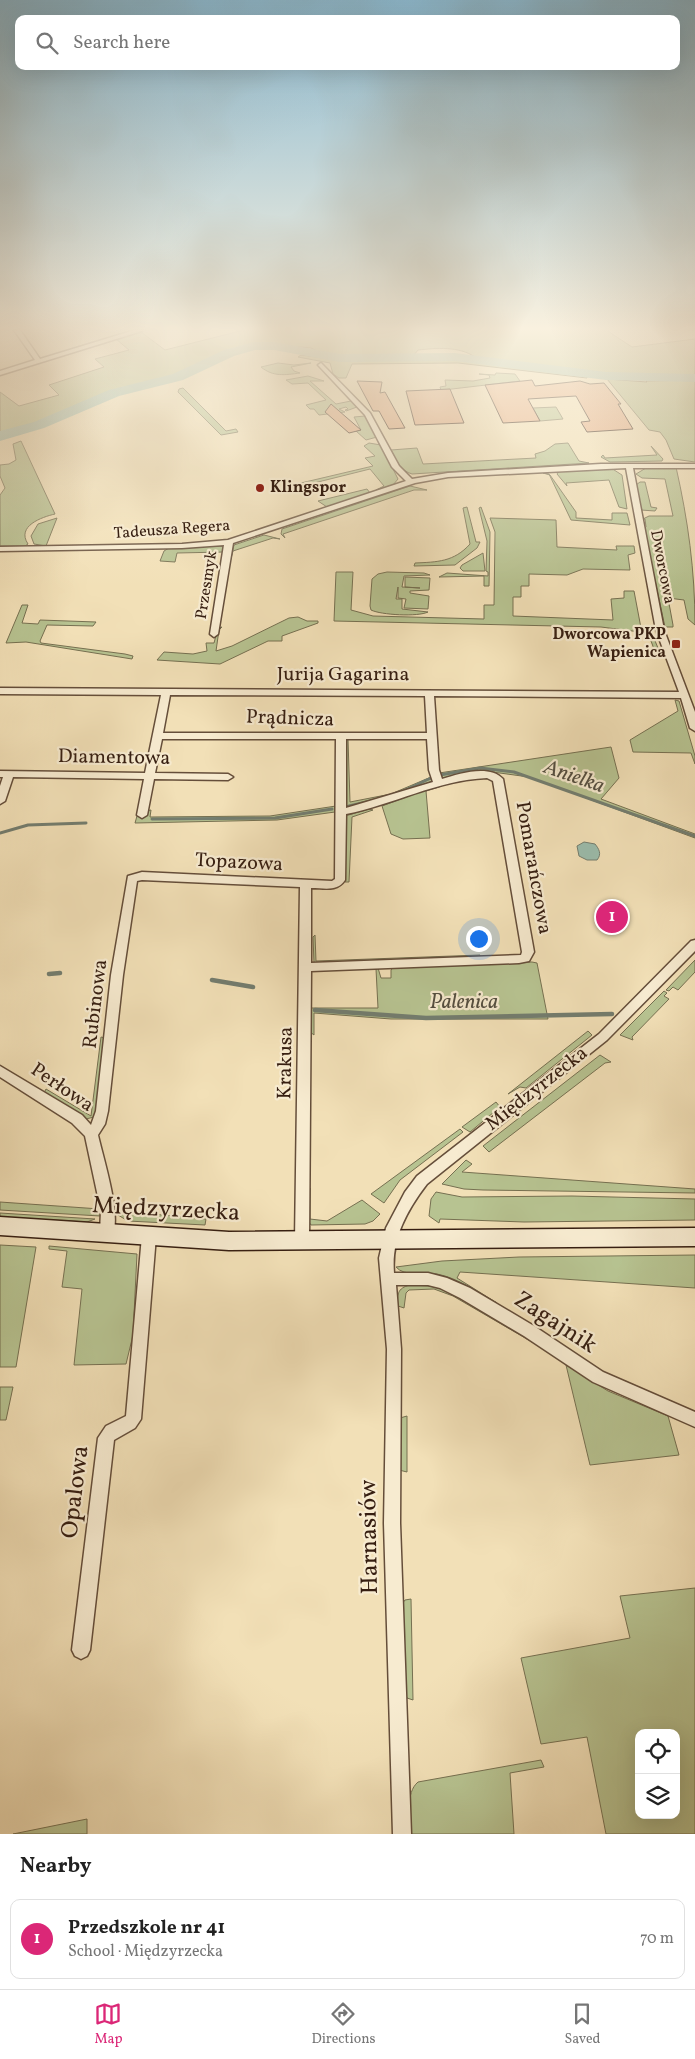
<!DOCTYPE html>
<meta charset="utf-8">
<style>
:root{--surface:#fff;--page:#f2f2f2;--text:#222;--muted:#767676;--line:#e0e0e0;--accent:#db2777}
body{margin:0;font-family:Vollkorn,serif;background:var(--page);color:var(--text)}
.controls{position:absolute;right:15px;bottom:15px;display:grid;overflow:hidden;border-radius:10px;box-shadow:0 5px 20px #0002}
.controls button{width:45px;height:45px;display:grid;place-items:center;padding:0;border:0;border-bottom:1px solid var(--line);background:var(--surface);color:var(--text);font:25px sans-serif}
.you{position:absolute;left:478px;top:938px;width:18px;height:18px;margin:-12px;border:4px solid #fff;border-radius:50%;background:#1a73e8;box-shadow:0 0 0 8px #1a73e833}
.badge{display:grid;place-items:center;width:32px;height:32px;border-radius:50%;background:var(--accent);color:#fff;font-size:16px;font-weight:700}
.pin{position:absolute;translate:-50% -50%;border:2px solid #fff;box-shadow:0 1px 5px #0006}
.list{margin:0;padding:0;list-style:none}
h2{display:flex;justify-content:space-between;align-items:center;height:65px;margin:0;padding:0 20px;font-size:21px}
h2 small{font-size:16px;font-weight:400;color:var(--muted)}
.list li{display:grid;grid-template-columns:32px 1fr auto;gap:15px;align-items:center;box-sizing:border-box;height:80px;margin:0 10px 10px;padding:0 10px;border:1px solid var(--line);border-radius:10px}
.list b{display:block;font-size:19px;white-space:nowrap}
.list p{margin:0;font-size:16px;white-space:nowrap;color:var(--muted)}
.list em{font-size:16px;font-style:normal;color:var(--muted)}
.icon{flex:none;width:28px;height:28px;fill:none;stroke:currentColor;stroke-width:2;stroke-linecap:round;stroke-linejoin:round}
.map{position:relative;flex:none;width:695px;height:1834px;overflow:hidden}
.search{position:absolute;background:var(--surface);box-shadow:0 5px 20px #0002;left:15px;right:15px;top:15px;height:55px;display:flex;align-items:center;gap:12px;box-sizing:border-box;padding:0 18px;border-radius:10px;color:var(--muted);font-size:19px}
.sheet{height:155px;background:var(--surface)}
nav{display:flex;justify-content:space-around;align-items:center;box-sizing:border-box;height:70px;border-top:1px solid var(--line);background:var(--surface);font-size:14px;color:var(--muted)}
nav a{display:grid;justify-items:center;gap:2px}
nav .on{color:var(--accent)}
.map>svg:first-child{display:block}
</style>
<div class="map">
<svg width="695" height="1834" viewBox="0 0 695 1834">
<rect width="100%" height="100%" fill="#f2e0b7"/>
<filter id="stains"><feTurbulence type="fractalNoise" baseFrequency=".004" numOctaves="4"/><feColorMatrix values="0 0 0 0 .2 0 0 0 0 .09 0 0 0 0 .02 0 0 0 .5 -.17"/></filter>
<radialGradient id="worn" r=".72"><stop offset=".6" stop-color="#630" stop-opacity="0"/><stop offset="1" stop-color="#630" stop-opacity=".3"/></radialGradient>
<path fill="#b7c391" stroke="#767051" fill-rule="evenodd" d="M244 330H606L632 347 695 339V376H628L475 357C459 346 436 348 418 350L414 355 353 357 323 354 311 348 276 345 244 347 177 376 121 390 36 424 0 434V392L19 406 59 395 49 385 104 367 95 359 129 350 116 339 141 332 165 350Z
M301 355 346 361 447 358 587 376V378L458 363 352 364 346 378H339L333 374 330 363 298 357Z
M278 363 294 365 311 363 291 367 294 371 300 373C285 375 273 377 261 367Z
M496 373 515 374 520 381 452 389 441 390 440 387 446 386 445 380 473 381 490 378 489 375 479 374 495 375Z
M308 376 324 381H310L336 404 351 401 357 407 346 411 345 410 348 409 346 407 339 409 345 412 319 415 314 409H310L306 405 326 400 308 383 292 384 286 380Z
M607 379 647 382 646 381 695 380V462L674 459 666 440 660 432 649 430Z
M183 388 226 431 236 429 238 432 221 435 178 392 179 389Z
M556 407 563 419 540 421 533 408Z
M365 416 377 437 366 440 356 431 361 430 354 417Z
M21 441 55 514C42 517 16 526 28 544L25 546H0V495L5 488 0 476V465L9 464 16 460 13 444Z
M369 443 381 445 398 479 393 485 376 490 384 486 370 469 298 487 299 489 288 492 284 487 373 466 365 458 375 456 364 446Z
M568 443 579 461 589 463 412 474C401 471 396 460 391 450L417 448 423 464 536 458 535 454 545 451 555 444Z
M651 446 663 459 662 461 610 462 601 457 603 455 605 458 657 455Z
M676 467C688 520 695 571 695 625L688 619 684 600 668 598 673 625V627H665L644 529 646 527 645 519H643L649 516H673L665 479 642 478 636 474 646 468Z
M611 468 622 475 627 509 619 507 609 480 566 483 567 486 557 474 559 471Z
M543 473 550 475 576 512V518L612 520V513H627L630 525 571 520 549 474Z
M640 482H645L651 507 657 508 655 511 641 510 636 485Z
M410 486 427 490H414L283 534 285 538 281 534 282 529Z
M367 489 370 493 327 507 318 501Z
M467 507 476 542H480L477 548 455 565 414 566 415 563C437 562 454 562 470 544L463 508Z
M481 507 490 532 489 586H484V576L439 577 447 573 488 576V572L486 571 487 541 479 508Z
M57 518 46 546 34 544 31 536 38 524Z
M490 518 556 520 557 547 617 550 616 546H634L635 553 628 555 630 570 583 569 567 575 529 574V586H521V597H513V616L613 620 611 599 624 598V591H634L641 628 653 636 658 648 654 649 648 633 601 627 334 621 336 572H353L351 610 373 616 484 619V605H494L495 532Z
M264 535 280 539 273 538 233 551 228 570 234 545Z
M220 546H224V552L177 553 175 562 160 561 164 551 169 548Z
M483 553 485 571H463L460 568 462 565Z
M387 572 424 573 430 575 404 576 402 587 420 588 405 587V577L430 578 429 590 410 591V593L429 596 428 609 404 608 406 599 398 598V587L396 599H402V609L428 612C418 617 381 615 371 610L370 606 372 579 378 574Z
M22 605H28L22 623 38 624 40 620 96 622 93 626 47 625 40 641 41 643 125 654 133 656 132 659 26 642 6 643Z
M298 617 307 621H318V623L282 636V641H268L220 664 157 660 164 652 193 654 207 651 206 643H214L218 628 222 627 219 630 216 651 232 646 289 618Z
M675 700 679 701 695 756V764L691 753 633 752 630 740 678 711Z
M348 739 350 802 391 794 431 777 432 781 411 790 350 808 345 803V741Z
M611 747 619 778 601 799 695 834V838L529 777 485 771 443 778 439 773Z
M441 784 442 786 426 791 430 838 403 839 391 834 382 806Z
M336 806 335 812 277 820 135 823 137 816 144 815 145 811 151 810 150 817 270 816Z
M369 809 373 810 352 817 349 882H345L342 866 345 816Z
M315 935 316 961 480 955V958L314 963 313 937Z
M695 960V972L678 990 673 987 669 991 666 990Z
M532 962 537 963 548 1019H391L314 1013V1035L309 1031V1008H378L376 969 364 968H378L381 978H391V970L394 966Z
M664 991 667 993 664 996 669 999 632 1037 633 1040 620 1035Z
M588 1031 592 1035 526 1088 520 1087 508 1094Z
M101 1037 105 1038 95 1114 94 1117 86 1119 44 1093 46 1089 91 1116Z
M600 1055 611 1062 605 1063 489 1152 483 1146Z
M496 1102 500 1107 470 1132 462 1127Z
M460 1129 463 1132 400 1180 384 1203 371 1194Z
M466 1160 472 1164 462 1172 695 1189V1193L483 1190 464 1189 442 1184Z
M310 1188V1219L327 1221 362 1200 380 1214 373 1221 365 1224 311 1225 309 1222Z
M436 1192 462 1197 572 1196 695 1199V1220L524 1222 440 1219 439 1223 429 1216 431 1199Z
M0 1202 100 1209 101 1212 100 1216 0 1210Z
M118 1211 206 1219 205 1225 128 1221 118 1215Z
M0 1213 95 1219 87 1222 0 1217Z
M0 1245 36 1247 16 1367H0Z
M49 1246 137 1254 133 1335 126 1364 74 1365 82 1289 62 1287 67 1251 49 1249Z
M695 1255V1288L460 1272 457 1278 497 1303C479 1293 458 1278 437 1274 425 1272 404 1277 396 1267L442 1261 519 1257Z
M410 1285 430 1286 447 1290 540 1345 544 1349 453 1296 434 1289 409 1290 406 1293 404 1308 398 1306C397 1295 397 1288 410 1285Z
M566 1365 608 1391 668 1416 679 1455 590 1465Z
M0 1387H13L6 1420H0Z
M407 1416V1472L399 1470 400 1418Z
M695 1588V1834H606L587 1737 541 1744 521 1658 630 1638 620 1596ZM639 1733H676V1815H639Z
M411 1599 413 1700 407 1698 405 1692 402 1604 405 1600Z
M541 1760 544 1767 510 1773 514 1834H411C410 1818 405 1793 418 1782Z
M87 1819V1834H13Z"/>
<path fill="#9bbdad" stroke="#737d6f" d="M584 842 595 844C599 849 602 854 597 860H587L579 856 577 846Z"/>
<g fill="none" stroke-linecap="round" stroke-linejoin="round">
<path stroke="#737d6f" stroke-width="3" d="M440 775 480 768 514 772 695 836
M399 793 431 778
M349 806 371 801
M152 819 275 818 332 809
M0 833 28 825 86 823"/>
<path stroke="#737d6f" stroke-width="4.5" d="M49 974 60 973
M212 980 253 987
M315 1010 426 1018 612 1014"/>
<path fill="#9bbdad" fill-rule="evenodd" d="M254 342H274L340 354 455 353 606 372 695 374V382L606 380 455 361 340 362 274 350H255L234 356 183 380 119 396 44 428 0 441V431L34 422 109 390 173 374 224 350Z"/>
</g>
<path fill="#e7ad84" stroke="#361e11" d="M532 380 535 386 580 381 590 384 604 383 621 404H618L633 429 587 432 581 422 590 421 576 396 528 399 540 421 503 423 485 385Z
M357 381 382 382 380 393 385 392 405 428 389 429 379 411H373Z
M450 389 464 423 415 425 406 391Z
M331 404 361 430 349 433 325 412Z"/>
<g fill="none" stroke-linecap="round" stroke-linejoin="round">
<defs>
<path id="minor" d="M14 330H20L40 359 135 330H145L0 375V371L35 360Z
M321 363 370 413 399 466 412 479 448 473 601 464H695V468H633L664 630 695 712V731L690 728 681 698 434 696 439 770 442 779C459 774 489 764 503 779L534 952 529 961 519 963 311 971 309 1241 307 1245 302 1247 297 1245 295 1241 300 887 142 880 137 881 123 975 108 1111 105 1124 98 1135C103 1158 122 1216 112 1236L107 1238 102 1236 100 1232 101 1211 85 1136 72 1123 0 1077V1066L82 1115 91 1125 96 1111 111 975 128 876 142 872 332 881 335 879 336 739H162L155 773 228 774 233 777 228 780 154 779 147 815 142 818 137 815 144 779 13 777 5 801 0 804V786L3 777H0V771L145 773 161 695 0 694V688L679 692 656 630 626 468 448 477 415 483 233 543 218 634 214 637 210 634 224 545 182 548 0 551V547L182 544 228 540 406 481 392 467 365 415 319 366 318 365ZM170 695 425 696 427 733H163ZM346 739H427L429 770 433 782 346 808ZM487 778 493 781 522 952 521 955 311 963V888C325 888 337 892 345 880L346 814C393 805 437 780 487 778Z
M695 940V951L607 1040 427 1184C407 1210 391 1239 394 1273H428L447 1278 470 1288 534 1326 603 1372 695 1412V1427L593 1382 524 1336 460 1298 440 1288 428 1285H396L401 1349 400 1523 411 1834H393L384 1523 387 1349 379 1258 386 1228 405 1192 417 1176 599 1034 691 941Z
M149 1230 154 1232 156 1236 141 1419 135 1428 114 1440 90 1650 87 1656 81 1659 75 1656 72 1650 98 1438 106 1426 126 1416 142 1236 144 1232Z"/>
<path id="secondary" d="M0 1217 229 1232 695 1228V1246L229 1250 0 1235Z"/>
</defs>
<use href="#minor" stroke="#654e3a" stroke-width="3"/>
<use href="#secondary" stroke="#361e11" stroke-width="3"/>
<use href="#minor" fill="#f7ebd0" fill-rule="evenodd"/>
<use href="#secondary" fill="#f7ebd0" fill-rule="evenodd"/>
</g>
<linearGradient id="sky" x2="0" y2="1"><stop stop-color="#89b8d0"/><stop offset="0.56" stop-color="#f9f1df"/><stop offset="1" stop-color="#f9f1df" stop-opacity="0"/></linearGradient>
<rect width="695" height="587" fill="url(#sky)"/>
<g fill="#8f2418" stroke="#f7ebd0" stroke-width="2">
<circle cx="260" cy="488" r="5"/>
<rect x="671" y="639" width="10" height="10" rx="2.5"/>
</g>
<g text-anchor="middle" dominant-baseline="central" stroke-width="4.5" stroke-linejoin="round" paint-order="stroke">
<g font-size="16" font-weight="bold" fill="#361e11" stroke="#f7ebd0" text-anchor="start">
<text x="270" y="488">Klingspor</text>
<text x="666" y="635" text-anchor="end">Dworcowa PKP<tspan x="666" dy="18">Wapienica</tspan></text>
</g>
<g font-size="16" fill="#361e11" stroke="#f7ebd0">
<text transform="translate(172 530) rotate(-4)">Tadeusza Regera</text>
<text transform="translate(662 567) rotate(79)">Dworcowa</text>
<text transform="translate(207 585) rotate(-81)">Przesmyk</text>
</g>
<g font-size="20" fill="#361e11" stroke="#f7ebd0">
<text x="343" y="675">Jurija Gagarina</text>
<text transform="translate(290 719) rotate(2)">Prądnicza</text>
<text transform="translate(114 758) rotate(1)">Diamentowa</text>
<text transform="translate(239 863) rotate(3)">Topazowa</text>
<text transform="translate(533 868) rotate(80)">Pomarańczowa</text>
<text transform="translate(96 1004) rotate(-83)">Rubinowa</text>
<text transform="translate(286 1063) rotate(-89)">Krakusa</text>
<text transform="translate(62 1088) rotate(34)">Perłowa</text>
<text transform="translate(537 1089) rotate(-38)">Międzyrzecka</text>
</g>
<g font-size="21" font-style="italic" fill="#544e40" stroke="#f7ebd0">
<text transform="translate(574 777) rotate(19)">Anielka</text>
<text x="464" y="1002">Palenica</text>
</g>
<g font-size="24" fill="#361e11" stroke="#f7ebd0">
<text transform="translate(166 1210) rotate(3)">Międzyrzecka</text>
<text transform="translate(555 1323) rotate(33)">Zagajnik</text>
<text transform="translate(76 1492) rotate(-83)">Opalowa</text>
<text transform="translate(370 1537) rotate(-91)">Harnasiów</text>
</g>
</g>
<rect width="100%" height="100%" filter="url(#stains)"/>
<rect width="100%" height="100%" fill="url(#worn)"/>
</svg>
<div class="controls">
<button><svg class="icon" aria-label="locate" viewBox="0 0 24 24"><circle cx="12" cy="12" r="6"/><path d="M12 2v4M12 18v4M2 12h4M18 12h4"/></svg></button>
<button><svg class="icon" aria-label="layers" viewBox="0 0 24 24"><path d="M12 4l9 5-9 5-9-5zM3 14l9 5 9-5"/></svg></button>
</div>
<div class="you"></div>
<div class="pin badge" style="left:612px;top:917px">1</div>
<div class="search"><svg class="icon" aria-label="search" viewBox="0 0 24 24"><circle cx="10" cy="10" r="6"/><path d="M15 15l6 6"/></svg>Search here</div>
</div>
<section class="sheet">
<h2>Nearby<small></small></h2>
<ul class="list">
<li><span class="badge">1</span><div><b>Przedszkole nr 41</b><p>School · Międzyrzecka</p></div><em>70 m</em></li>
</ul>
</section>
<nav>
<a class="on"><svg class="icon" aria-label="map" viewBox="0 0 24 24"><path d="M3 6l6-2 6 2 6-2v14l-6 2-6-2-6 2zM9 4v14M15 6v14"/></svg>Map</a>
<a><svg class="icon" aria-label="directions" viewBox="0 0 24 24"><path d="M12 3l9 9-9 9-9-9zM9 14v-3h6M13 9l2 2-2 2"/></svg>Directions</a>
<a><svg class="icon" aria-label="saved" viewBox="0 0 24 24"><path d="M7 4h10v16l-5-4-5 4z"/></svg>Saved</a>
</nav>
